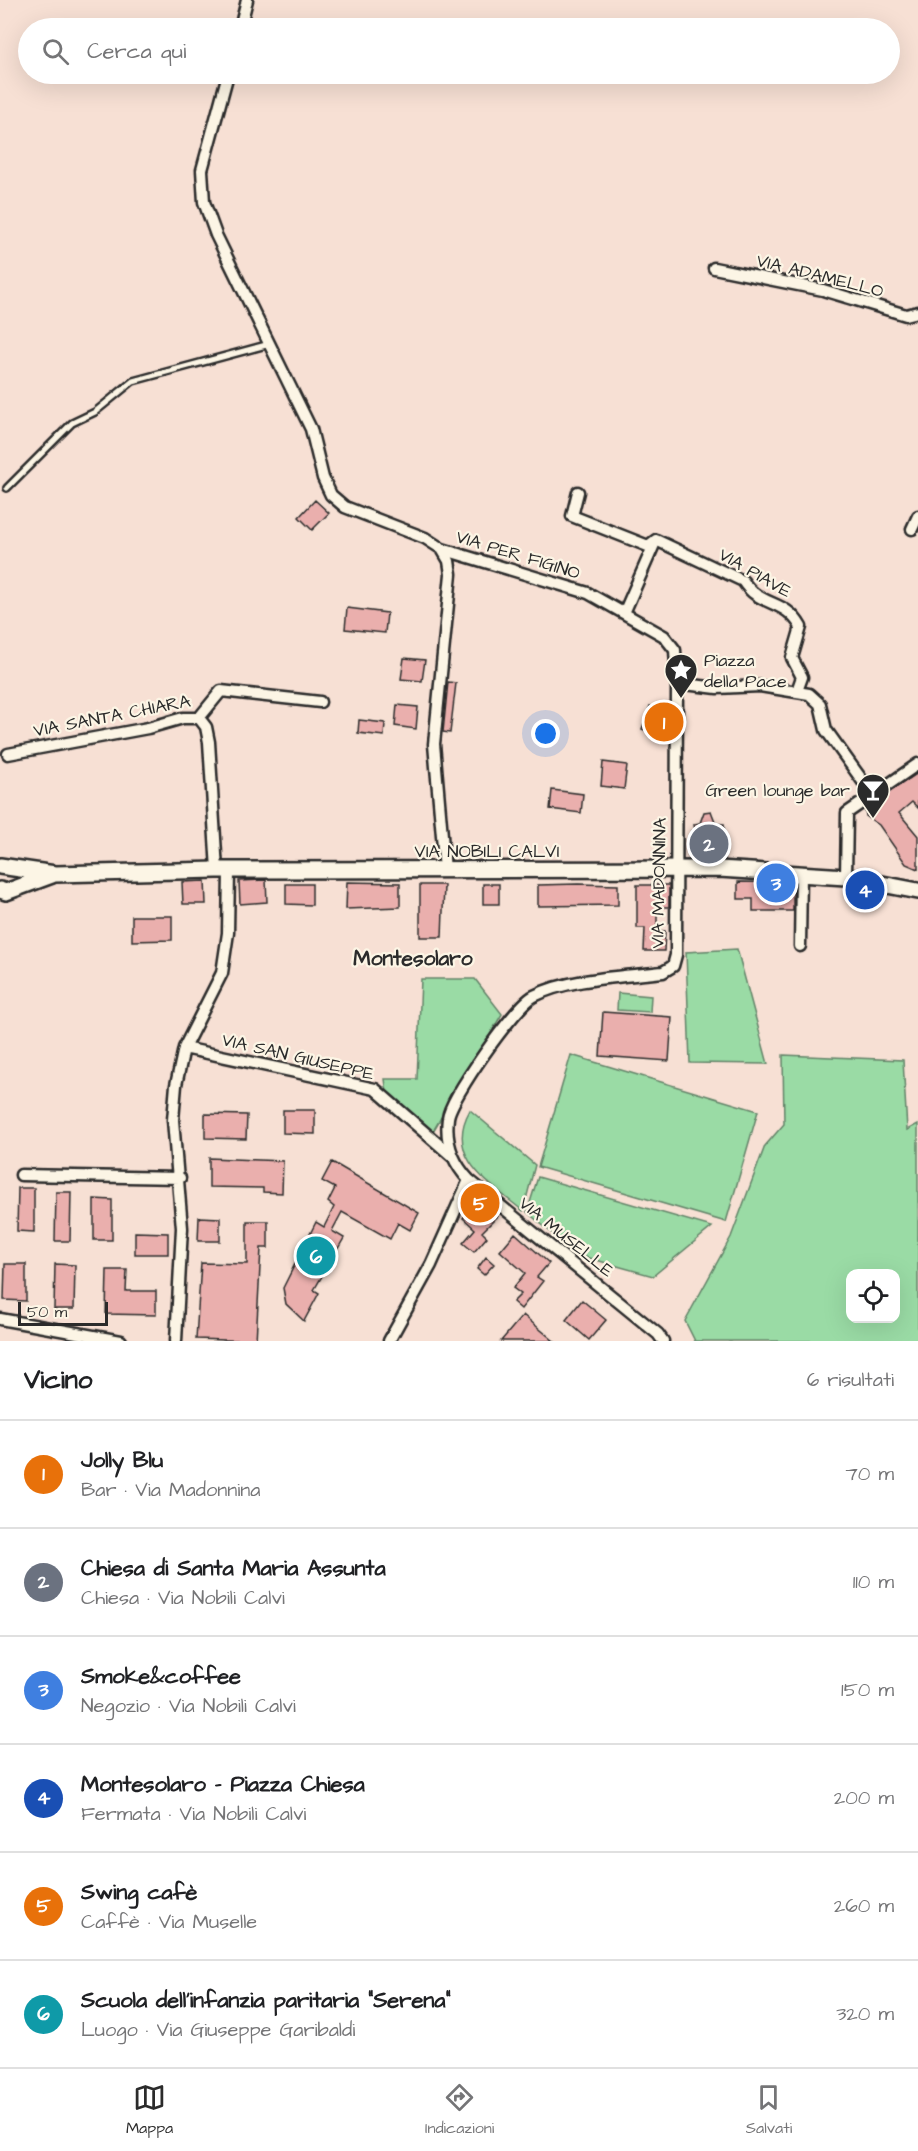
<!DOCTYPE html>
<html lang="it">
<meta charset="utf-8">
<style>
:root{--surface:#fff;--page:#f6f6f6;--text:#202124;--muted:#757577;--line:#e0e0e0;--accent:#2b2b2b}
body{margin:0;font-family:"Architects Daughter",sans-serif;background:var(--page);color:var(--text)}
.controls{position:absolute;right:18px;bottom:18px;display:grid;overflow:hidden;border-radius:12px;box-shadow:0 6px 24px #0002}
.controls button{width:54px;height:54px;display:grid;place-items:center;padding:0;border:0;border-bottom:2px solid var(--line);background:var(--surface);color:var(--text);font:30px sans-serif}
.scale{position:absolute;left:18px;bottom:15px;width:90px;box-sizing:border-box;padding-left:6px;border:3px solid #2b2b2b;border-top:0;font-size:16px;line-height:21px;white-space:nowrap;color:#2b2b2b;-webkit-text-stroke:4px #fcf5e5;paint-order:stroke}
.you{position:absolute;left:546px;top:734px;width:21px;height:21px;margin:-15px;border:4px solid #fff;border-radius:50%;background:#1a73e8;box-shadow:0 0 0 9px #1a73e833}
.badge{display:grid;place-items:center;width:39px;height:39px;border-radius:50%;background:var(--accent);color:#fff;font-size:20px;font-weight:700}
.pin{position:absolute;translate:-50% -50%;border:3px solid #fff;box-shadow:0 2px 6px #0006}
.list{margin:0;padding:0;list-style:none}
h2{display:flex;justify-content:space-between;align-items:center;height:78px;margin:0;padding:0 24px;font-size:26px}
h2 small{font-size:20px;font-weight:400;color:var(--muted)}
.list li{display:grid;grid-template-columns:39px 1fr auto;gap:18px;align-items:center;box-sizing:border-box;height:108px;padding:0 24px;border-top:2px solid var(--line)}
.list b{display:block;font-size:22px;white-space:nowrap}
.list p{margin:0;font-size:20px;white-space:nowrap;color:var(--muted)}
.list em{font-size:20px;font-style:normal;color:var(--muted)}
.icon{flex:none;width:33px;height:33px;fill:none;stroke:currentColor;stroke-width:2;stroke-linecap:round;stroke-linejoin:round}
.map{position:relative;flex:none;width:918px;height:1341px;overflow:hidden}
.search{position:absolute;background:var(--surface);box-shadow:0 6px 24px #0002;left:18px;right:18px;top:18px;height:66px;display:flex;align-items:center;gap:15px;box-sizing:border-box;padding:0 21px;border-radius:33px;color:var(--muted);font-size:22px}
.sheet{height:726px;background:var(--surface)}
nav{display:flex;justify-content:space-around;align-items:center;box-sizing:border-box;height:84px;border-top:2px solid var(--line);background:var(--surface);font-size:16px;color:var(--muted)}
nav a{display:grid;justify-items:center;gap:3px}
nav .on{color:var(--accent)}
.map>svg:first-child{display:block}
</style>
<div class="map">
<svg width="918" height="1341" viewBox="0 0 918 1341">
<rect width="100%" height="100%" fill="#f7e0d4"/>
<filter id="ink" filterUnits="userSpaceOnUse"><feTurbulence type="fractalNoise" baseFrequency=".0167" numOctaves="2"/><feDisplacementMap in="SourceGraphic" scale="12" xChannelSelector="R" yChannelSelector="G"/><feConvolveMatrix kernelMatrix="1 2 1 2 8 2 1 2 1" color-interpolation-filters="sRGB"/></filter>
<g filter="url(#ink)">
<path fill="#9adba5" stroke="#628368" stroke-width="1.5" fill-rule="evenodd" d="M737 949 768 1064 690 1063 686 952Z
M421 979H475L502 1014 432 1133 387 1093 385 1079H417Z
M618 993 651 996 650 1012 617 1010Z
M571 1055 758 1111 726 1222 538 1167Z
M783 1055 903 1060 907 1130 918 1124V1341H695L685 1321 731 1237 765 1146 784 1124ZM850 1274H896V1318H850Z
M470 1110 535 1165 523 1211C492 1185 443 1158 470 1110Z
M538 1177 712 1227 653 1276 578 1255 527 1212Z"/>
<path fill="#eaafad" stroke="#2b2b2b" stroke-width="1.5" d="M315 500 329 513 312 530 299 517Z
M347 608 387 613 385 633 345 629Z
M404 658 425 660 422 681 401 679Z
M448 682 456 683 450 733 443 732Z
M397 705 418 707 416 729 395 726Z
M650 706 669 716 667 738 642 729Z
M359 720 385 723 384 736 358 733Z
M603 762 627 765 624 789 601 786Z
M918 773V808L912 802 899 813 918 836V869L906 864 879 825 866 816 865 809Z
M552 790 583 794 581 813 550 809Z
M711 811 716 824H724L725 859 693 858 691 831H695L694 824 700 823 704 812Z
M266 880 267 902 240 904 239 881Z
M205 881 206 904H183L182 882Z
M347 882 400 883V907L346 909Z
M738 882 793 883V911H753V899H738Z
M286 884H312V905L286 904Z
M483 884H499V904H483Z
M578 884 618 885V905L538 906V885Z
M420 885H444L442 937H420Z
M637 885H669V907H657V931H665L664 951H644L645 928H637Z
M854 891H868L867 903 853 902Z
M132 916H172V940L132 941Z
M603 1012 672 1017 669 1061 600 1056Z
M283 1110H315V1134L283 1133Z
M205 1114 247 1115 246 1139 205 1138Z
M209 1158 283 1161 282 1193 263 1192V1188L209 1187Z
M332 1162 419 1213 410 1230 398 1223 390 1239 342 1212 332 1231 344 1238 314 1290 319 1293 304 1321 286 1304 283 1288 316 1222 324 1227 334 1207 328 1202 335 1188 322 1181Z
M18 1188H34V1232L17 1231Z
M56 1192H71L70 1241H55Z
M94 1199 112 1200V1240H94Z
M480 1199 498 1216 482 1232 487 1237 474 1252 463 1243 475 1229 463 1218Z
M199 1217 220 1218V1241H198Z
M247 1221H268V1248H261L256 1341 196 1339 201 1263 247 1264Z
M135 1232 168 1233V1254H135Z
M515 1233 549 1263 537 1277 543 1281 521 1309 513 1302 521 1294 513 1288 525 1273 500 1251Z
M486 1257 494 1264 484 1275 477 1269Z
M5 1264H26V1301L4 1300Z
M55 1264 75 1265 74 1309H54Z
M107 1270H127L126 1291H156V1315L106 1314Z
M582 1300 606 1320 589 1340 566 1320Z
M523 1315 554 1341H501Z"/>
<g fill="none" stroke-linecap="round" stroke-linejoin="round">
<defs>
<path id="service" d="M7 488 72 423 95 412 133 381 270 344"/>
<path id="minor" d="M240 28 247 0
M228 74 202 170 204 202 216 235 311 429 323 478 331 495 345 507 425 538 442 549 588 593 664 636 675 650 677 683 676 955 673 966 663 972C623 977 569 978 534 996 516 1005 450 1098 448 1118 445 1142 453 1163 469 1180L658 1334 663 1341
M714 268 823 290 906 315 918 312
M578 492 572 516 648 546 656 540 743 581C760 608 785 598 801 627L792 658 802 677 797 691
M912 529 918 516
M442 549 449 561 451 574 434 744 445 870
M624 613 656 540
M677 683 717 688 760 686 809 694 820 704 826 730 872 794
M199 718 206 727 209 742 217 870
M199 718 221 691 320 702
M8 754 148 728 183 718H199
M846 877 847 813 918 764
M800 946 801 874
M184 1048 375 1089 453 1157
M21 1175 180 1178
M0 1319 121 1341
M176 1341 182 1228 173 1120 176 1085 184 1048 222 973 228 933 229 871
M389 1341 431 1265 469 1180"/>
<path id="secondary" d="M0 866 55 874 217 870 719 869 846 877 918 891
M0 890 6 892 52 875"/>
</defs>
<use href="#service" stroke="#2b2b2b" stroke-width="10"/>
<use href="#minor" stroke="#2b2b2b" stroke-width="15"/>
<use href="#secondary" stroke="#2b2b2b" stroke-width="20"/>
<use href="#service" stroke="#fcf5e5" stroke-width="5"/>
<use href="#minor" stroke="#fcf5e5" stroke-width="10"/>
<use href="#secondary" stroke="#fcf5e5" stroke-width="15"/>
</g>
</g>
<defs>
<symbol id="sight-pin" viewBox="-11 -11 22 30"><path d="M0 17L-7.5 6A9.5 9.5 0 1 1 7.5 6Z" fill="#2b2b2b" stroke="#fcf5e5"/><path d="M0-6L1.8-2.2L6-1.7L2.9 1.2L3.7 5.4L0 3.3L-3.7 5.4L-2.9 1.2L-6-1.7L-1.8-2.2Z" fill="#fff"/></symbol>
<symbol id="bar-pin" viewBox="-11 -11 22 30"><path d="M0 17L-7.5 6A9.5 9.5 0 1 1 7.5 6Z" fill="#2b2b2b" stroke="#fcf5e5"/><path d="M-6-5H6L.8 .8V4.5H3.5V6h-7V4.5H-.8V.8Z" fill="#fff"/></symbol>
</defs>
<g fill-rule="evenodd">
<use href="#sight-pin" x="662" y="651" width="38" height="52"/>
<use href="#bar-pin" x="854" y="771" width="38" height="52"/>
</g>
<g text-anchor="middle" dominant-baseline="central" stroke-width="4.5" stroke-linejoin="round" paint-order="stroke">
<g font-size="18" fill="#2b2b2b" stroke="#fcf5e5">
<text transform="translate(820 276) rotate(14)">VIA ADAMELLO</text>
<text transform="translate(518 555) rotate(17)">VIA PER FIGINO</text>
<text transform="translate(755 573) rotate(30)">VIA PIAVE</text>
<text transform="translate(112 716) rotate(-11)">VIA SANTA CHIARA</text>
<text x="487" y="851">VIA NOBILI CALVI</text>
<text transform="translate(659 883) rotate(-89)">VIA MADONNINA</text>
<text transform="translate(298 1057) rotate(13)">VIA SAN GIUSEPPE</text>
<text transform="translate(566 1237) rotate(39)">VIA MUSELLE</text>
</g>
<g font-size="18" fill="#2b2b2b" stroke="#fcf5e5" text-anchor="start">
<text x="704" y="660">Piazza<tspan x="704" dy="21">della Pace</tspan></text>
<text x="850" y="790" text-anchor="end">Green lounge bar</text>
</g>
<g font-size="21" font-weight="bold" fill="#2b2b2b" stroke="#fcf5e5">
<text x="413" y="958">Montesolaro</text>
</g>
</g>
</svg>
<div class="controls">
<button><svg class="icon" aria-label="locate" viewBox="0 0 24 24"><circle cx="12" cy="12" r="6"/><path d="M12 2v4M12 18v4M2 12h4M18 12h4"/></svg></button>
</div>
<div class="scale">50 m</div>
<div class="you"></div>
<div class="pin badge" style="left:664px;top:722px;background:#e8710a">1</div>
<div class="pin badge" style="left:709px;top:844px;background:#6b7280">2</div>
<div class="pin badge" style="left:776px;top:883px;background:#3f7fe0">3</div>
<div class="pin badge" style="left:865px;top:890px;background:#1a4fb4">4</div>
<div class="pin badge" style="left:480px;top:1203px;background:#e8710a">5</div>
<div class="pin badge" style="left:316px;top:1256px;background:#0f9aa8">6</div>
<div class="search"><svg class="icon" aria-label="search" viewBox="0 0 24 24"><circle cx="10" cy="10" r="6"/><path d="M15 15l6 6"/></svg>Cerca qui</div>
</div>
<section class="sheet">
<h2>Vicino<small>6 risultati</small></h2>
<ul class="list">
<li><span class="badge" style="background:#e8710a">1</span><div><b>Jolly Blu</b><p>Bar · Via Madonnina</p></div><em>70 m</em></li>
<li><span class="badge" style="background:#6b7280">2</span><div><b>Chiesa di Santa Maria Assunta</b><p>Chiesa · Via Nobili Calvi</p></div><em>110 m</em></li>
<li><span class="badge" style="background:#3f7fe0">3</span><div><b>Smoke&amp;coffee</b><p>Negozio · Via Nobili Calvi</p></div><em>150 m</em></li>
<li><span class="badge" style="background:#1a4fb4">4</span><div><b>Montesolaro - Piazza Chiesa</b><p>Fermata · Via Nobili Calvi</p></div><em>200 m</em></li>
<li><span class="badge" style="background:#e8710a">5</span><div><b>Swing cafè</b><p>Caffè · Via Muselle</p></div><em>260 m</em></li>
<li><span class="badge" style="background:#0f9aa8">6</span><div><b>Scuola dell'infanzia paritaria &quot;Serena&quot;</b><p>Luogo · Via Giuseppe Garibaldi</p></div><em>320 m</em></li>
</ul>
</section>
<nav>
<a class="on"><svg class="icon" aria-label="map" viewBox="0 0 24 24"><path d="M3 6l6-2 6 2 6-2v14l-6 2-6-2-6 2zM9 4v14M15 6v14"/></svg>Mappa</a>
<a><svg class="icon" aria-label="directions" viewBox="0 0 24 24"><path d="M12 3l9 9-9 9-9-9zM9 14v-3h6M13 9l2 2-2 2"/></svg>Indicazioni</a>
<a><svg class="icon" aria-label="saved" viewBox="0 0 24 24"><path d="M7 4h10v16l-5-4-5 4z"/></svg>Salvati</a>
</nav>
